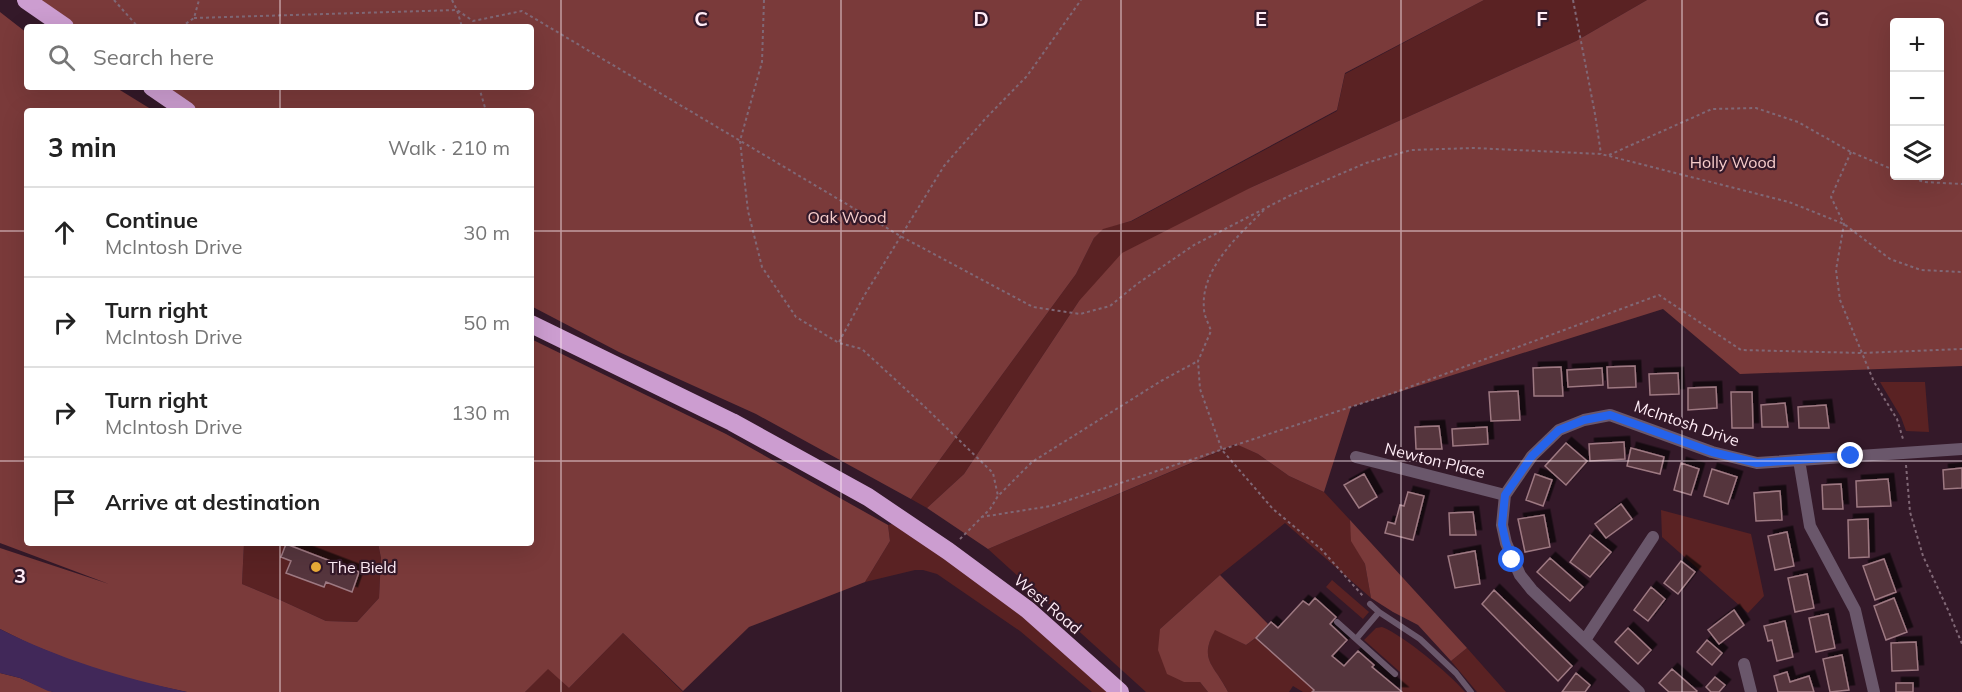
<!DOCTYPE html>
<meta charset="utf-8">
<style>
:root{--surface:#fff;--page:#f2f2f2;--text:#222;--muted:#767676;--line:#e0e0e0}
body{margin:0;font-family:Mulish,sans-serif;background:var(--page);color:var(--text)}
.controls{position:absolute;right:18px;top:18px;display:grid;overflow:hidden;border-radius:6px;box-shadow:0 6px 24px #0002}
.controls button{width:54px;height:54px;display:grid;place-items:center;padding:0;border:0;border-bottom:2px solid var(--line);background:var(--surface);color:var(--text);font:30px sans-serif}
.stop{position:absolute;width:18px;height:18px;margin:-14px;border:4px solid #2563eb;border-radius:50%;background:#fff}
.stop.end{background:#2563eb;border-color:#fff;box-shadow:0 2px 6px #0008}
.list{margin:0;padding:0;list-style:none}
h2{display:flex;justify-content:space-between;align-items:center;height:78px;margin:0;padding:0 24px;font-size:26px}
h2 small{font-size:20px;font-weight:400;color:var(--muted)}
.list li{display:grid;grid-template-columns:39px 1fr auto;gap:18px;align-items:center;box-sizing:border-box;height:90px;padding:0 24px;border-top:2px solid var(--line)}
.list b{display:block;font-size:22px;white-space:nowrap}
.list p{margin:0;font-size:20px;white-space:nowrap;color:var(--muted)}
.list em{font-size:20px;font-style:normal;color:var(--muted)}
.icon{flex:none;width:33px;height:33px;fill:none;stroke:currentColor;stroke-width:2;stroke-linecap:round;stroke-linejoin:round}
.map{position:relative;flex:none;width:1962px;height:692px;overflow:hidden}
.search{position:absolute;background:var(--surface);box-shadow:0 6px 24px #0002;left:24px;top:24px;width:510px;height:66px;display:flex;align-items:center;gap:15px;box-sizing:border-box;padding:0 21px;border-radius:6px;color:var(--muted);font-size:22px}
.panel{position:absolute;background:var(--surface);box-shadow:0 6px 24px #0002;left:24px;top:108px;width:510px;height:438px;border-radius:6px}
.map>svg:first-child{display:block}
</style>
<div class="map">
<svg width="1962" height="692" viewBox="0 0 1962 692">
<defs>
<filter id="shadow"><feDropShadow dx="5.5" dy="-5.5" stdDeviation="0" flood-color="#0009"/></filter>
</defs>
<rect width="100%" height="100%" fill="#341929"/>
<path fill="#5a2223" d="M1484 0H1647L1576 41 1252 187 1079 301 964 474 927 508 911 499 1076 274 1094 238 1103 228 1132 221 1337 111 1345 74Z
M1880 382H1925L1929 432 1906 431 1901 417Z
M1237 444 1258 454 1289 476 1324 492 1350 520 1352 541 1365 564 1371 598 1285 523 1220 575 1160 629 1184 682H1200L1208 692H1146L988 549Z
M1661 510 1751 534 1764 596 1748 613 1662 537Z
M892 524 943 556 1031 622 1110 692H1092L1020 631 937 574 923 570H915L865 582 890 541 888 525Z
M244 543H378L381 558 379 598 357 622 326 621 278 599 242 584Z
M1332 580 1369 612 1363 619 1326 587Z
M1382 627C1403 635 1450 674 1465 692H1402L1400 672 1364 640 1376 628Z
M1215 629 1246 645 1256 638 1314 690 1312 692H1303L1293 686 1289 692H1228C1215 665 1198 662 1215 629Z
M623 633 683 692H525L548 668 569 688Z
M1467 648 1506 692H1477L1451 661Z"/>
<path fill="#7a3a3a" fill-rule="evenodd" d="M26 0H1484L1345 73 1337 110 1131 221 1103 229 1094 238 1076 274 911 499 756 414 619 352 531 306V111H187L152 87H531V27H65Z
M1647 0H1962V366L1740 374 1663 309 1351 407 1324 492 1289 476 1258 454 1236 444 988 549 927 508 964 474 1079 301 1122 253 1252 187 1576 41ZM1894 22H1940V176H1894Z
M0 12 27 33V87H115L154 111H27V543H244L242 584 278 599 326 621 357 622 379 598 381 558 378 543H531V339L726 434 888 525 890 541 865 582 749 627 683 691 623 633 569 688 548 669 525 692H187L107 675 30 644 0 629V548L109 584 0 543Z
M1350 520 1467 648 1451 661 1418 625 1393 612 1371 598 1365 564 1351 541Z
M1220 575 1268 624 1257 637 1246 645 1215 630C1198 661 1215 665 1228 692H1208L1200 682H1184L1167 674 1158 650 1160 629Z
M0 673 20 678 53 692H0Z"/>
<path fill="#412859" d="M0 629C59 659 123 678 187 692H53L48 691 20 678 0 673Z"/>
<path fill="#54343c" stroke="#9e7982" stroke-width="1.5" filter="url(#shadow)" d="M1635 366 1636 387 1608 388 1607 367Z
M1561 367 1563 396H1534L1533 368Z
M1602 368 1603 385 1568 387 1567 370Z
M1678 373 1679 394 1650 395 1649 374Z
M1716 387 1717 408 1688 410V388Z
M1518 391 1520 420 1491 421 1489 392Z
M1731 392H1752L1753 428H1732Z
M1785 403 1788 427H1762L1761 405Z
M1826 405 1829 428H1799L1798 407Z
M1439 426 1442 449H1416L1415 427Z
M1487 427 1488 444 1453 446 1452 429Z
M1624 442 1625 459 1590 461 1589 444Z
M1566 443 1587 461 1566 485 1545 466Z
M1631 448 1664 457 1660 474 1627 466Z
M1681 463 1699 469 1691 495 1674 490Z
M1962 468V488L1944 489 1943 470Z
M1712 469 1737 477 1728 504 1704 496Z
M1364 474 1377 497 1359 508 1344 485Z
M1535 474 1552 480 1543 506 1526 500Z
M1888 479 1891 506 1857 507 1856 481Z
M1841 484 1843 509H1823L1822 485Z
M1780 491 1782 520 1756 521 1754 493Z
M1408 492 1424 496 1413 540 1385 533 1388 522 1395 524 1400 505 1404 506Z
M1621 504 1632 519 1606 538 1595 524Z
M1473 512 1476 535H1450L1449 513Z
M1544 515 1550 547 1525 552 1518 519Z
M1868 519 1869 557 1849 558 1848 520Z
M1787 532 1794 566 1775 570 1768 536Z
M1590 535 1611 552 1590 577 1570 562Z
M286 544 359 572 352 592 326 582 324 587 286 573 291 561 281 557Z
M1475 551 1480 584 1455 588 1448 556Z
M1550 558 1583 587 1570 601 1537 572Z
M1884 559 1896 592 1875 600 1863 566Z
M1681 561 1695 572 1678 594 1664 583Z
M1807 574 1814 608 1795 612 1788 578Z
M1651 587 1665 599 1648 621 1634 610Z
M1494 590 1572 666 1558 681 1482 604Z
M1315 598 1336 617 1330 624 1347 640 1332 656 1344 666 1358 651 1374 665 1372 667 1402 692H1312L1314 690 1256 638 1271 622 1278 628 1303 601 1309 605Z
M1894 598 1907 632 1886 640 1874 606Z
M1734 610 1744 625 1719 644 1708 630Z
M1828 614 1835 648 1816 652 1809 618Z
M1785 621 1793 657 1777 661 1772 640 1768 641 1764 626Z
M1628 628 1651 650 1638 664 1615 642Z
M1707 640 1722 653 1712 665 1697 652Z
M1916 642 1918 670 1892 671 1891 643Z
M1842 655 1849 690 1830 692 1823 659Z
M1672 669 1697 691 1696 692H1669L1659 683Z
M1787 672 1790 682 1809 676 1814 692H1778L1774 676Z
M1576 673 1590 685 1585 692H1562Z
M1715 677 1725 685 1719 692H1711L1706 687Z
M1896 683H1913V692H1896Z"/>
<g fill="none" stroke-linecap="round" stroke-linejoin="round">
<path stroke="#806876" stroke-width="2" stroke-dasharray="3 3" stroke-linecap="butt" d="M114 0 138 27
M452 0 457 10 462 27
M764 0 762 62 740 141 748 211 762 267 796 317 839 343 862 349 925 407 993 473 998 496
M1573 0 1595 114 1601 154
M194 18 457 10 473 21 522 11 902 237 1033 307 1080 314 1110 306 1137 284 1194 245 1289 196 1366 163 1411 150 1474 148 1601 154 1789 202 1844 224 1890 259 1921 270 1962 272
M181 27 194 18 199 0
M479 87 486 111
M1851 152 1831 197 1844 224 1836 270 1840 300 1874 382 1897 419 1903 439
M1609 155 1712 109 1756 108 1798 122 1851 152 1894 170
M1908 176 1924 182 1962 184
M1264 210C1239 235 1200 269 1204 309 1204 316 1209 324 1211 331L1198 361 1200 389 1222 450 1273 509 1321 549 1363 596
M839 342 864 296 944 166 985 119 1027 76 1081 0
M1906 465 1910 512 1923 556 1948 610 1962 644
M981 517 1051 506 1396 392 1659 295 1741 350 1862 353 1962 349
M960 539 990 509 998 496 1032 462 1161 381 1198 361"/>
<path stroke="#6a576b" stroke-width="6" d="M1370 604 1379 612
M1337 622 1356 639
M1395 674 1356 639 1379 612 1420 639 1456 673 1471 692"/>
<path stroke="#6a576b" stroke-width="12" d="M1356 457 1505 495
M1799 460 1810 526 1855 610 1874 692
M1585 640 1653 537
M1744 664 1751 692
M1639 692 1532 590 1520 575 1506 543 1502 525 1505 495 1532 456 1559 430 1584 420 1610 415 1712 452 1757 463 1962 449"/>
<path stroke="#cc9dd0" stroke-width="18" d="M26 0 65 27
M152 87 187 111
M531 324 732 422 868 497 948 551 1028 610 1120 692"/>
</g>
<g fill="none" stroke-linecap="round" stroke-linejoin="round">
<path stroke="#2563eb" stroke-width="8" d="M1512 560 1506 543 1502 525 1505 495 1532 456 1559 430 1584 420 1610 415 1712 452 1757 463 1851 456"/>
</g>
<path fill="none" stroke="#ffecf6" stroke-width="1.5" stroke-opacity="0.55" d="M280 0V27M561 0V692M841 0V692M1121 0V692M1401 0V692M1682 0V692M280 87V111M0 231H27M531 231H1962M0 461H27M531 461H1962M280 543V692"/>
<circle fill="#e9ab38" stroke="#341929" stroke-width="2" cx="316" cy="567" r="6"/>
<g text-anchor="middle" dominant-baseline="central" stroke-width="4.5" stroke-linejoin="round" paint-order="stroke">
<g font-size="16" fill="#f7cdcb" stroke="#341929">
<text x="1733" y="162">Holly Wood</text>
<text x="847" y="217">Oak Wood</text>
</g>
<g font-size="16" fill="#ffecf6" stroke="#341929">
<text transform="translate(1687 423) rotate(19)">McIntosh Drive</text>
<text transform="translate(1435 460) rotate(14)">Newton Place</text>
<text transform="translate(1048 604) rotate(40)">West Road</text>
</g>
<g font-size="16" fill="#ffecf6" stroke="#341929" text-anchor="start">
<text x="328" y="567">The Bield</text>
</g>
</g>
<g font-size="20" text-anchor="middle" font-weight="bold" fill="#ffecf6" stroke="#341929" stroke-width="4.5" stroke-linejoin="round" paint-order="stroke">
<text x="701" y="26">C</text>
<text x="981" y="26">D</text>
<text x="1261" y="26">E</text>
<text x="1542" y="26">F</text>
<text x="1822" y="26">G</text>
<text x="20" y="583">3</text>
</g>
</svg>
<div class="controls">
<button>+</button>
<button>−</button>
<button><svg class="icon" aria-label="layers" viewBox="0 0 24 24"><path d="M12 4l9 5-9 5-9-5zM3 14l9 5 9-5"/></svg></button>
</div>
<div class="stop" style="left:1512px;top:560px"></div>
<div class="stop end" style="left:1851px;top:456px"></div>
<div class="search"><svg class="icon" aria-label="search" viewBox="0 0 24 24"><circle cx="10" cy="10" r="6"/><path d="M15 15l6 6"/></svg>Search here</div>
<section class="panel">
<h2>3 min<small>Walk · 210 m</small></h2>
<ul class="list">
<li><svg class="icon" aria-label="ahead" viewBox="0 0 24 24"><path d="M12 20V5M6 11l6-6 6 6"/></svg><div><b>Continue</b><p>McIntosh Drive</p></div><em>30 m</em></li>
<li><svg class="icon" aria-label="right" viewBox="0 0 24 24"><path d="M7 20v-9h11M14 6l5 5-5 5"/></svg><div><b>Turn right</b><p>McIntosh Drive</p></div><em>50 m</em></li>
<li><svg class="icon" aria-label="right" viewBox="0 0 24 24"><path d="M7 20v-9h11M14 6l5 5-5 5"/></svg><div><b>Turn right</b><p>McIntosh Drive</p></div><em>130 m</em></li>
<li><svg class="icon" aria-label="arrive" viewBox="0 0 24 24"><path d="M6 21V4h12l-3 4 3 4H6"/></svg><div><b>Arrive at destination</b></div></li>
</ul>
</section>
</div>
